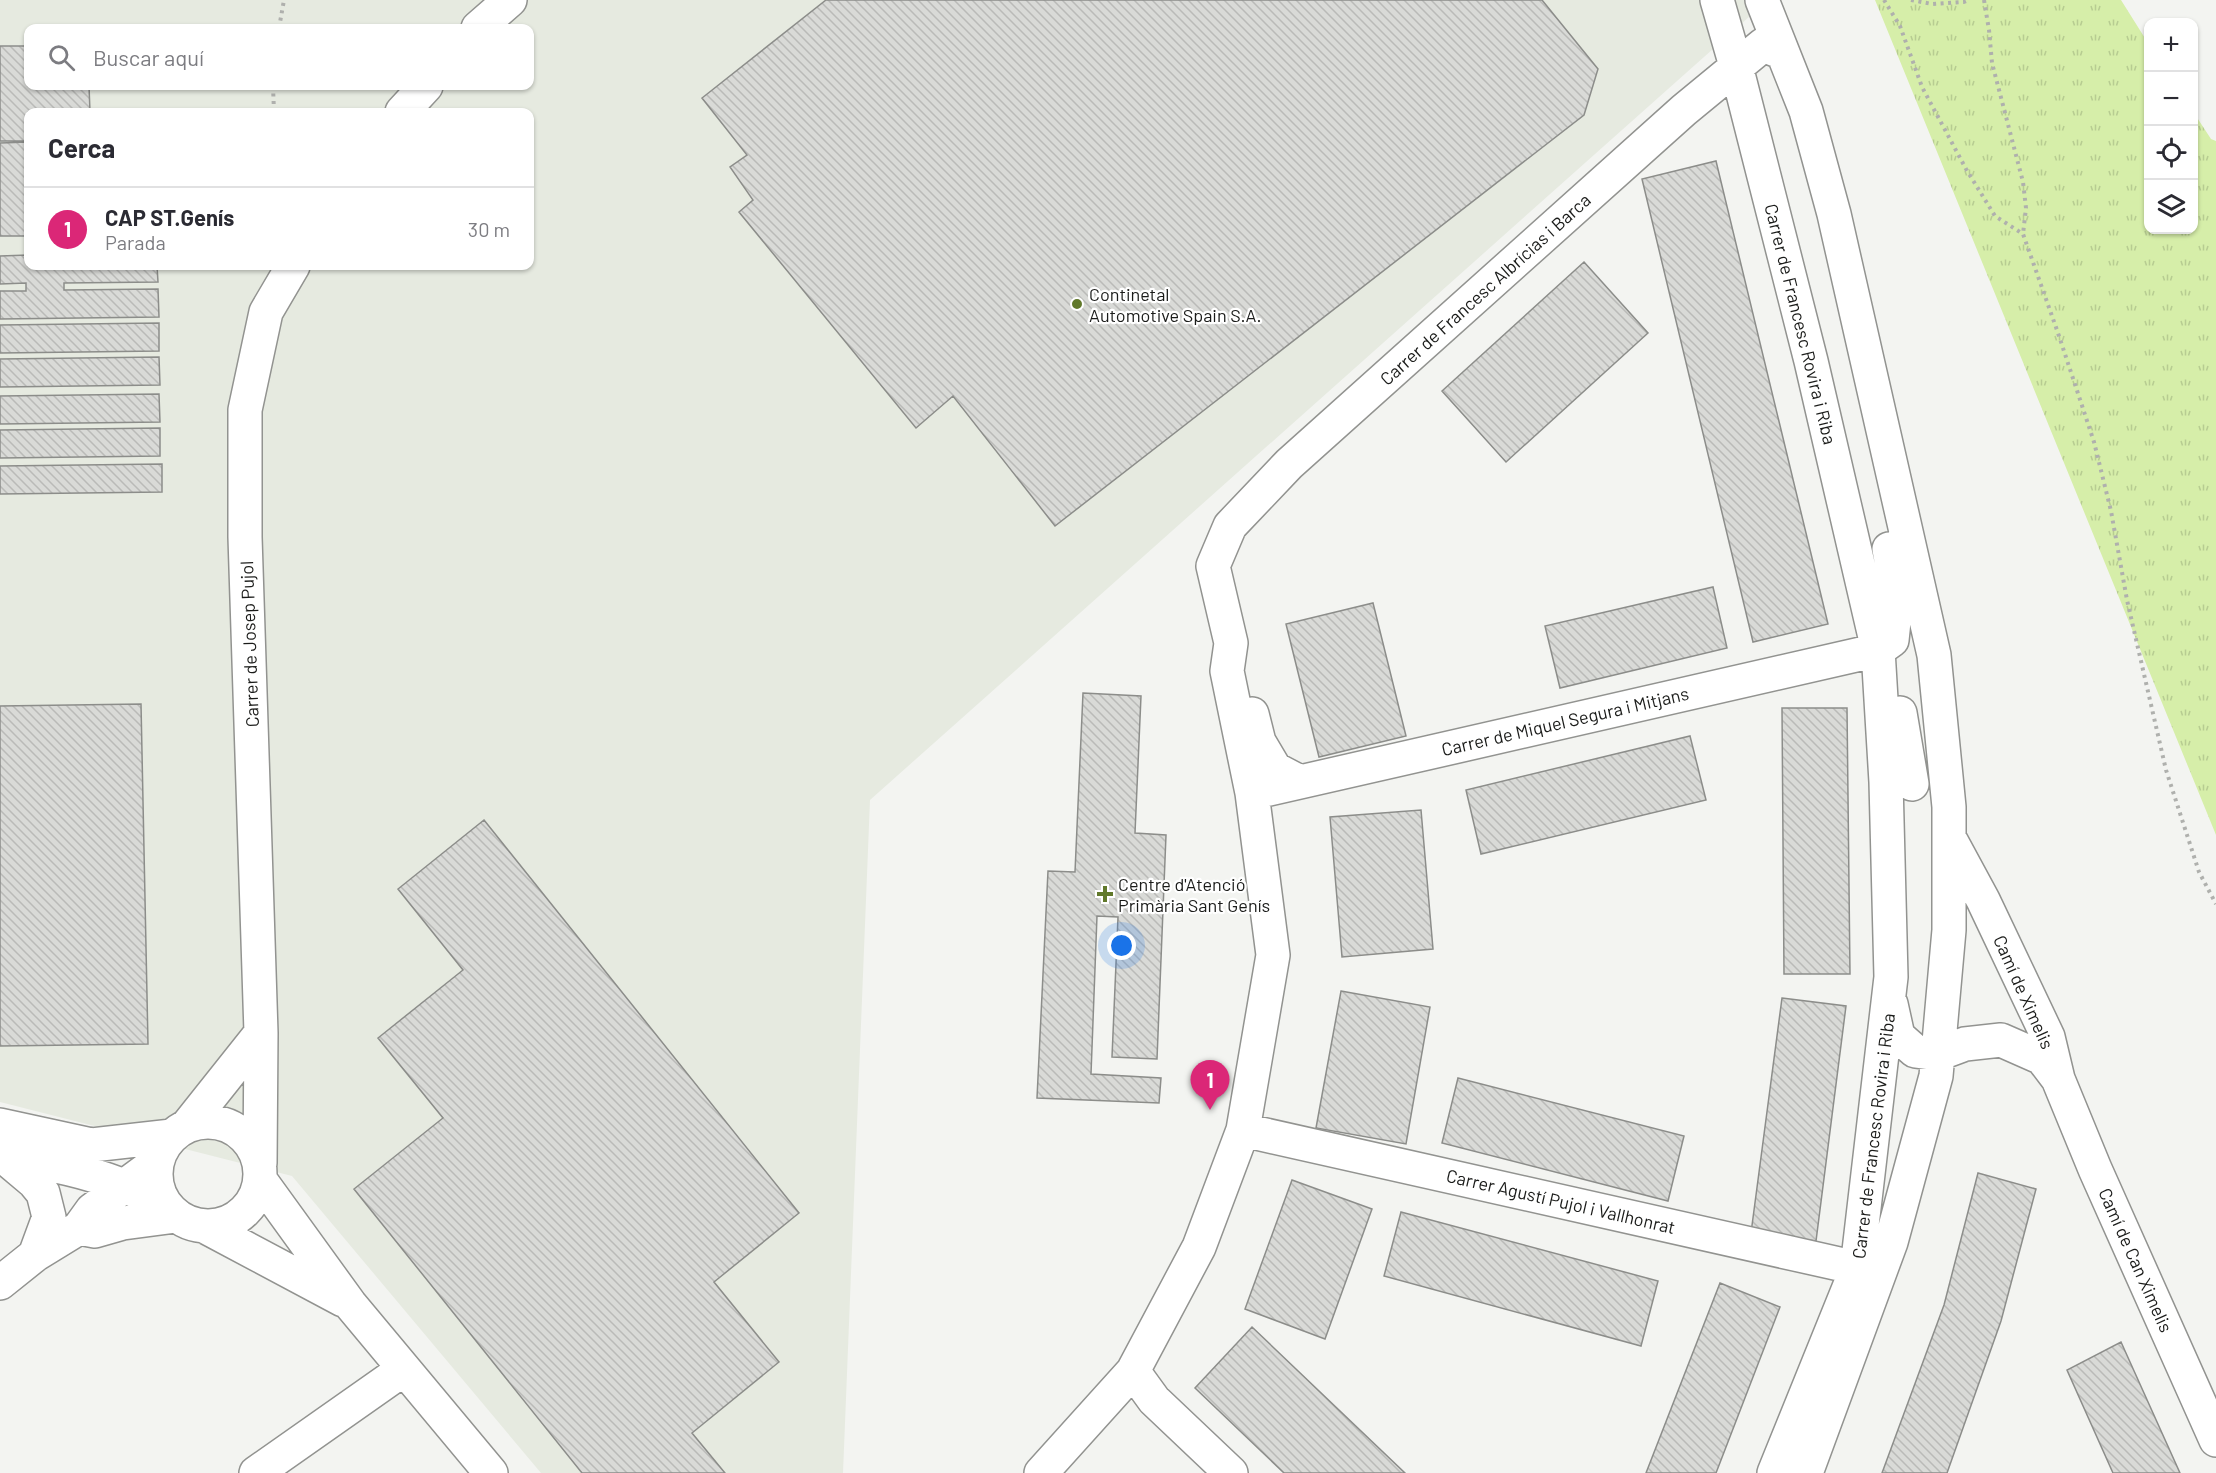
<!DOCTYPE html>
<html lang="es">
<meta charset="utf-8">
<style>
:root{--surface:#fff;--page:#f2f2f3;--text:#2b2b33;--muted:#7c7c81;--line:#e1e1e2;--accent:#db2777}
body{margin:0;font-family:Barlow,sans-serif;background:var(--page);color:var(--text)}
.controls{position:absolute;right:18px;top:18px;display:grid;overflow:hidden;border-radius:12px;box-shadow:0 2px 4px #0004}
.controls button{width:54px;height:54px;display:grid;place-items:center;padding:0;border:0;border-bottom:2px solid var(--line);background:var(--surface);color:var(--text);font:30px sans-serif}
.you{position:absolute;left:1122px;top:946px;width:21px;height:21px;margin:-15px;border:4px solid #fff;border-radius:50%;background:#1a73e8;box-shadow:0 0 0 9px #1a73e833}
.badge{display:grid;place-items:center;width:39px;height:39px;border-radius:50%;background:var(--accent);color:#fff;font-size:20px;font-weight:700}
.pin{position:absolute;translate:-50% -50px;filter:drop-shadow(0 2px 3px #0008)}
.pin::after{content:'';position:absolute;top:32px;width:21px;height:18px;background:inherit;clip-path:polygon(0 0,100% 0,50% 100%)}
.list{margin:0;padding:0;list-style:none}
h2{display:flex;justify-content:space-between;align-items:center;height:78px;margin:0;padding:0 24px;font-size:26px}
h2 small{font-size:20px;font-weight:400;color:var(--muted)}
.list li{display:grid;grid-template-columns:39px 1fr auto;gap:18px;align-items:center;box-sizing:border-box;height:84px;padding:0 24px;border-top:2px solid var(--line)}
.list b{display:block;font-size:22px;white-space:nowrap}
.list p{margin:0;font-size:20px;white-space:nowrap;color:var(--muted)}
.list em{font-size:20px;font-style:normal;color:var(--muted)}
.icon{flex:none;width:33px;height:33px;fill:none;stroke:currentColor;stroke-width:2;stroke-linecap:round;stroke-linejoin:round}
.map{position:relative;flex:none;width:2216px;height:1473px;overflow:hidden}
.search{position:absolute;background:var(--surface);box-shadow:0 2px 4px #0004;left:24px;top:24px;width:510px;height:66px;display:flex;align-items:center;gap:15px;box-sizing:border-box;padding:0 21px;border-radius:12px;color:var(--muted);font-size:22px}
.panel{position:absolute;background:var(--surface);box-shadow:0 2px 4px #0004;left:24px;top:108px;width:510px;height:162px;border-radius:12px}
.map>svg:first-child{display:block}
</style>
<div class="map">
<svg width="2216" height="1473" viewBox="0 0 2216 1473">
<defs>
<pattern id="grass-tufts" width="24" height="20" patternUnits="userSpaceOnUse" patternTransform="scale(1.5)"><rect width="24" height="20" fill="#d6eea9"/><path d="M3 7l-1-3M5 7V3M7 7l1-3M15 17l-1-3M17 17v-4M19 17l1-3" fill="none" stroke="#b7cc91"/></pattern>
<pattern id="building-back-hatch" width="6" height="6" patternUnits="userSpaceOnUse" patternTransform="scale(1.5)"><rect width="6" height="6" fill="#d9dad7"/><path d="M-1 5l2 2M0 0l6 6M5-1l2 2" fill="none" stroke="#babab8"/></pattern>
</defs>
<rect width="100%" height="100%" fill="#f3f4f1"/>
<path fill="#e6eae0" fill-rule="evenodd" d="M0 0H1768L870 800 843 1473H541L292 1176 0 1102ZM28 28H530V86H28ZM28 112H530V266H28Z"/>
<path fill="url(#grass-tufts)" d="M1875 0H2121L2148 43V230H2194V113L2211 139 2216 141V835Z"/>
<path fill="url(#building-back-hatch)" stroke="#8c8d8a" stroke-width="1.5" d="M826 0H1542L1598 69 1584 115 1055 526 953 396 916 428 739 212 753 200 730 167 747 155 702 98Z
M0 46H28V86H89L90 112H28V141H0Z
M28 142V236H0V143Z
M1716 161 1828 624 1753 642 1642 179Z
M28 255V266H157L158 282 64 283V290L158 289 159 317 0 319V291H26V283L0 284V256Z
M1584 262 1648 333 1506 462 1442 391Z
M159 323V351L0 353V325Z
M159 357 160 385 0 387V359Z
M159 394 160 422 0 424V396Z
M160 428V456L0 458V430Z
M162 464V492L0 494V466Z
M1713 587 1727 648 1560 688 1545 626Z
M1373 603 1406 736 1319 757 1286 624Z
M1083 693 1141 696 1135 833 1166 835 1157 1059 1112 1057 1118 917 1097 916 1091 1074 1161 1078 1159 1103 1037 1098 1048 871 1075 872Z
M141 704 148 1044 0 1046V706Z
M1782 708H1847L1850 974H1784Z
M1690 736 1706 800 1481 854 1466 790Z
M1421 810 1433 949 1342 957 1330 817Z
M484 820 799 1213 714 1282 779 1362 692 1433 725 1473H582L354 1189 443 1118 378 1038 463 970 398 889Z
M1341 991 1430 1007 1406 1144 1316 1128Z
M1782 998 1846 1006 1816 1241 1751 1233Z
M1458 1078 1684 1136 1668 1201 1442 1143Z
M1978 1173 2036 1189 2001 1321 1947 1473H1882L1944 1305Z
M1292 1180 1372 1209 1325 1339 1245 1309Z
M1401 1212 1658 1281 1641 1346 1384 1276Z
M1720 1283 1780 1307 1716 1473H1646Z
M1252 1327 1405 1473H1284L1195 1388Z
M2121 1342 2180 1473H2113L2067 1370Z"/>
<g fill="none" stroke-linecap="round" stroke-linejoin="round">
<defs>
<path id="minor" d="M1717 0 1736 66 1811 361 1878 650 1886 782 1891 977 1857 1268 1774 1473
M1762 0 1806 111 1834 214 1934 655 1949 807V930L1936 1076 1891 1242 1806 1473
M478 28 510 0
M402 112 426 86
M1900 713 1912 784
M1252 714 1259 742 1275 769 1298 781
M1252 793 1878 650 1892 640 1897 593 1889 549
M1950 839 1983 900 2048 1037 2058 1079 2095 1169 2216 1440
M1891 1004 1898 1036 1915 1051 1938 1054 1965 1044 2001 1040 2042 1058 2058 1079
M156 1174a52 52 0 1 1 104 0a52 52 0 1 1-104 0Z
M0 1125 92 1145 172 1136
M187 1126 261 1033
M1243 1130 1857 1268 1876 1275
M0 1157C13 1163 27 1161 41 1163 74 1169 110 1179 140 1193
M9 1161 34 1182 43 1193 49 1217 35 1255
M260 1163 261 1033 245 537V410L266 312 293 266
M261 1181 350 1304 491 1473
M206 1227 343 1300
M79 1228 95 1231 123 1223 176 1216
M0 1283 35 1255 79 1228 92 1210 157 1162
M1133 1371 1154 1400 1231 1473
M256 1473 404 1369
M1041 1473 1133 1371 1199 1247 1243 1130 1273 955 1252 793 1227 671 1231 643 1213 566 1230 526 1289 464 1684 110 1763 45 1783 53"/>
</defs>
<use href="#minor" stroke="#929390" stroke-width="36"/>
<path stroke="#afb0ad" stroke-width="4" stroke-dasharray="3 4.5" stroke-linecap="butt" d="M1884 0 1900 26 1922 87 1966 169 1995 216 2023 234 2058 333 2094 442 2111 511 2127 600 2166 770 2199 872 2216 904
M1911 0 1932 4 1964 2 1969 0
M1984 0 1989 30 1992 63 2023 182 2026 208 2023 234
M279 28 284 0
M273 86 274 112"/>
<use href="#minor" stroke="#fff" stroke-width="33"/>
</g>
<g fill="#61792b" stroke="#fff" stroke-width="2">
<circle cx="1077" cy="304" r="6"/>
<path d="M1102 885h6v6h6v6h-6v6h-6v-6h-6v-6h6z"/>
</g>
<g text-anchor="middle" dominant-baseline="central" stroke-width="4.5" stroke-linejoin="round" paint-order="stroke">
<g font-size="18" fill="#1a1b19" stroke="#fff">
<text transform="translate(1485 289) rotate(-42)">Carrer de Francesc Albrícias i Barca</text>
<text transform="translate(1801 324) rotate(76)">Carrer de Francesc Rovira i Riba</text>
<text transform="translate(249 644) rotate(-92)">Carrer de Josep Pujol</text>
<text transform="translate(1565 721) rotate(-13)">Carrer de Miquel Segura i Mitjans</text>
<text transform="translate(2024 992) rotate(66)">Camí de Ximelis</text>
<text transform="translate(1873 1136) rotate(-83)">Carrer de Francesc Rovira i Riba</text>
<text transform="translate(1561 1201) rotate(13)">Carrer Agustí Pujol i Vallhonrat</text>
<text transform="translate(2136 1260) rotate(66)">Camí de Can Ximelis</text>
</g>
<g font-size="18" fill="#1a1b19" stroke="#fff" text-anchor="start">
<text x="1089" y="294">Continetal<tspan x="1089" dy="21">Automotive Spain S.A.</tspan></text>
<text x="1118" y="884">Centre d'Atenció<tspan x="1118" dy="21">Primària Sant Genís</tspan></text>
</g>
</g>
</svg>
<div class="controls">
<button>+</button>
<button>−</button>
<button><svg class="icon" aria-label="locate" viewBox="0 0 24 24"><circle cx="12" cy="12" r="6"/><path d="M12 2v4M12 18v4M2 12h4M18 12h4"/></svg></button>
<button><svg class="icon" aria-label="layers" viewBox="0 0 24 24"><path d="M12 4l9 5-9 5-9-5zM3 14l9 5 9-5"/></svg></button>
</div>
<div class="you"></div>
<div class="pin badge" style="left:1210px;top:1110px">1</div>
<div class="search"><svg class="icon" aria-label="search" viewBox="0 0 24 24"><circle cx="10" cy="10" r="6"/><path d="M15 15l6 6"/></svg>Buscar aquí</div>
<section class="panel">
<h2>Cerca<small></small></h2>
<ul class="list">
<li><span class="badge">1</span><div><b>CAP ST.Genís</b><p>Parada</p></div><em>30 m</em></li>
</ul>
</section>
</div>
